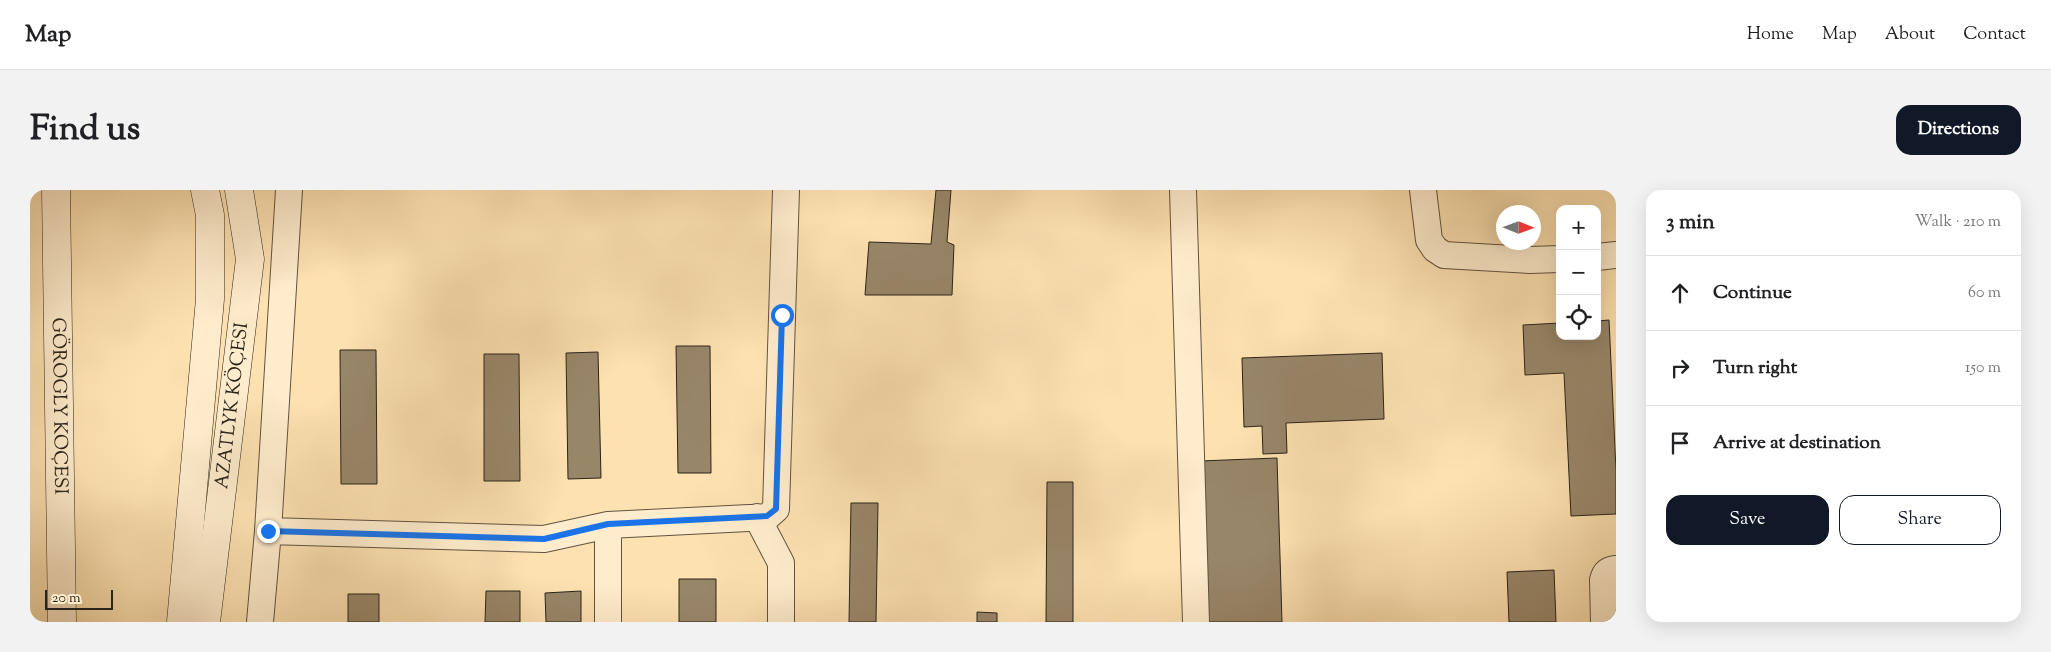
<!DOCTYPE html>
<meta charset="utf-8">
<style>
:root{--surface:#fff;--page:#f2f2f2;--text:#202124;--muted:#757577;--line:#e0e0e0;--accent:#111827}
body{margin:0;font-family:"Sorts Mill Goudy",serif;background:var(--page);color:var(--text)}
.controls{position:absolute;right:15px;top:15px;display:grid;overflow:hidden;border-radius:10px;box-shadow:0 5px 20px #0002}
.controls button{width:45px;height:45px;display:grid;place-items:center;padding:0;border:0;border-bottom:1px solid var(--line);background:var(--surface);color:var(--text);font:25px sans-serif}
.compass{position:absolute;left:1466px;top:15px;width:45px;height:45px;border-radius:50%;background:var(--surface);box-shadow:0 5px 20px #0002;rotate:91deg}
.scale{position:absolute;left:15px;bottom:12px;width:68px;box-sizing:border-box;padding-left:5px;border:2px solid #2b241a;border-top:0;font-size:14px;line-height:18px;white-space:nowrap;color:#2b241a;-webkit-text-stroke:4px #feeccc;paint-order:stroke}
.stop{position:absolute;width:15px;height:15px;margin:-11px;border:4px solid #1a73e8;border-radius:50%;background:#fff}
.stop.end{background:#1a73e8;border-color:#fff;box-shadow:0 1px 5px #0008}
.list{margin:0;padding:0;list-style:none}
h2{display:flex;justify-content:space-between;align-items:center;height:65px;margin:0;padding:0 20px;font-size:21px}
h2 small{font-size:16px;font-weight:400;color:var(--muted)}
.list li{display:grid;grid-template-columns:32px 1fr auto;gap:15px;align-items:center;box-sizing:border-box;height:75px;padding:0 20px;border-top:1px solid var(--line)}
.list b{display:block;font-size:19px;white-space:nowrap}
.list em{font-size:16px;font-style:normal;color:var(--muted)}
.actions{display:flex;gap:10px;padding:15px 20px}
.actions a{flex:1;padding:11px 0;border:1px solid var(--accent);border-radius:15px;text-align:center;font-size:18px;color:var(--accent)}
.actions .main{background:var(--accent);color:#fff}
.icon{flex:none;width:28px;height:28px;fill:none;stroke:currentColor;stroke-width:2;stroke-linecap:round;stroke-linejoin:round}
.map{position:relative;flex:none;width:1586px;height:432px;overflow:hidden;border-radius:15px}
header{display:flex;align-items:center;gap:30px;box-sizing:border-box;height:70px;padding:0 25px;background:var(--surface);border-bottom:1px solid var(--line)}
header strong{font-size:24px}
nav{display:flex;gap:28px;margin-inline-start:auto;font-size:18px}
.intro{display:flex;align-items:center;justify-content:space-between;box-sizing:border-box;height:120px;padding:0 30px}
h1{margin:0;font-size:35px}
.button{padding:12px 22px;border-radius:15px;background:var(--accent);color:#fff;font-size:18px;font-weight:700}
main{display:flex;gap:30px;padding:0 30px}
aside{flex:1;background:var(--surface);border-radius:15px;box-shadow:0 5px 20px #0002}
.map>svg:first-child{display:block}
</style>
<header>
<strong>Map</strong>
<nav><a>Home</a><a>Map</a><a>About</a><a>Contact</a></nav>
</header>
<div class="intro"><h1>Find us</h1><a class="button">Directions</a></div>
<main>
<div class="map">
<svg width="1586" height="432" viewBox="0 0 1586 432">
<rect width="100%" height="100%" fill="#fde1b1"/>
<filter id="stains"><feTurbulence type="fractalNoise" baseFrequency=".004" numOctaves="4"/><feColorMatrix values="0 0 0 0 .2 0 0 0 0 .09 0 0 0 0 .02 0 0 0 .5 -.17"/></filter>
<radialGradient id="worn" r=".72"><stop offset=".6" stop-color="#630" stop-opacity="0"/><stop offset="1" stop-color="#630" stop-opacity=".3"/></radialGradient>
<path fill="#988669" stroke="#2b241a" d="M906 0H921L917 52 924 55 922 105H835L839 52 901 54Z
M1579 130 1586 280V324L1541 326 1534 183 1495 185 1493 135 1530 133V146H1567V131Z
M646 156H680L681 283H648Z
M310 160H346L347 294H311Z
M568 162 571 288 538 289 536 163Z
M1352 163 1354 229 1256 233 1257 263 1233 264 1232 236 1214 237 1212 168Z
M454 164H489L490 291H454Z
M1247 268 1252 432H1175L1170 271Z
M1017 292H1043V432H1016Z
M821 313H848L846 432H819Z
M1524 380 1526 432H1479L1477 382Z
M649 389H686V432H649Z
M456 401H490V432H455Z
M551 401V432H516L515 403Z
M318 404H349V432H318Z
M947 422 967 423V432H947Z"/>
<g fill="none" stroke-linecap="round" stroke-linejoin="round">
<defs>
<path id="street" d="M1153 0 1166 432
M1393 0 1399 50 1405 59 1414 65 1500 70 1530 69
M1567 67 1586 65
M727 327 751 373V432
M238 341 514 349 578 335 737 327 746 319 756 0
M230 432 238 341 259 0
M578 432V335
M1574 432 1573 390C1575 382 1578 380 1586 379"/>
<g id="secondary">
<path id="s1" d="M26 0 32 432"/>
<path d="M151 432 180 109V25L175 0"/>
<path id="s2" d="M176 432 220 69 209 0"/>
</g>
</defs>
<use href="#street" stroke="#605340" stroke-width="28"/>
<use href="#secondary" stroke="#2b241a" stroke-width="29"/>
<use href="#street" stroke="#feeccc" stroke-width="26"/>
<use href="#secondary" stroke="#feeccc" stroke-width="28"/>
</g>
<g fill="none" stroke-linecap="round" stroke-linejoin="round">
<path stroke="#1a73e8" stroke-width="6" d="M238 341 514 349 578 334 737 326 746 319 752 125"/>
</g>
<g text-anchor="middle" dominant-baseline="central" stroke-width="4.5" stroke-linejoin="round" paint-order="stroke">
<g font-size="19" fill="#2b241a" stroke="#feeccc">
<text stroke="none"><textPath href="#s1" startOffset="216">GÖROGLY KOÇESI</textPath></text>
<text stroke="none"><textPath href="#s2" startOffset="218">AZATLYK KÖÇESI</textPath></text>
</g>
</g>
<rect width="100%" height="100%" filter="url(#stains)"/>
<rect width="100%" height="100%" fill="url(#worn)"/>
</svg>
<div class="controls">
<button>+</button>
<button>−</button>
<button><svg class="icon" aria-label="locate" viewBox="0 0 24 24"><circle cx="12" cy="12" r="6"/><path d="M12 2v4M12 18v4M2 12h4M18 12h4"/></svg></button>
</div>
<svg class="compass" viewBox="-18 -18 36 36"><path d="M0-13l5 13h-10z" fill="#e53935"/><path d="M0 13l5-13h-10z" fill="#757577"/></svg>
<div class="scale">20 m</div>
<div class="stop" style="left:752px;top:125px"></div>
<div class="stop end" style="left:238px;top:341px"></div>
</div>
<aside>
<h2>3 min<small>Walk · 210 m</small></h2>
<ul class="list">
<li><svg class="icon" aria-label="ahead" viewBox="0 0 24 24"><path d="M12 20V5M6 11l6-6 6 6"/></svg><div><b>Continue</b></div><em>60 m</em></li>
<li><svg class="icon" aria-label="right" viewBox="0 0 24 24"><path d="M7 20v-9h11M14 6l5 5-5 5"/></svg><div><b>Turn right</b></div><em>150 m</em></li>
<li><svg class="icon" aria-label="arrive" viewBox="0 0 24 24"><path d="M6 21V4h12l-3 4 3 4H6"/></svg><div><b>Arrive at destination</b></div></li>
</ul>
<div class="actions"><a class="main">Save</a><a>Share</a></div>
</aside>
</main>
